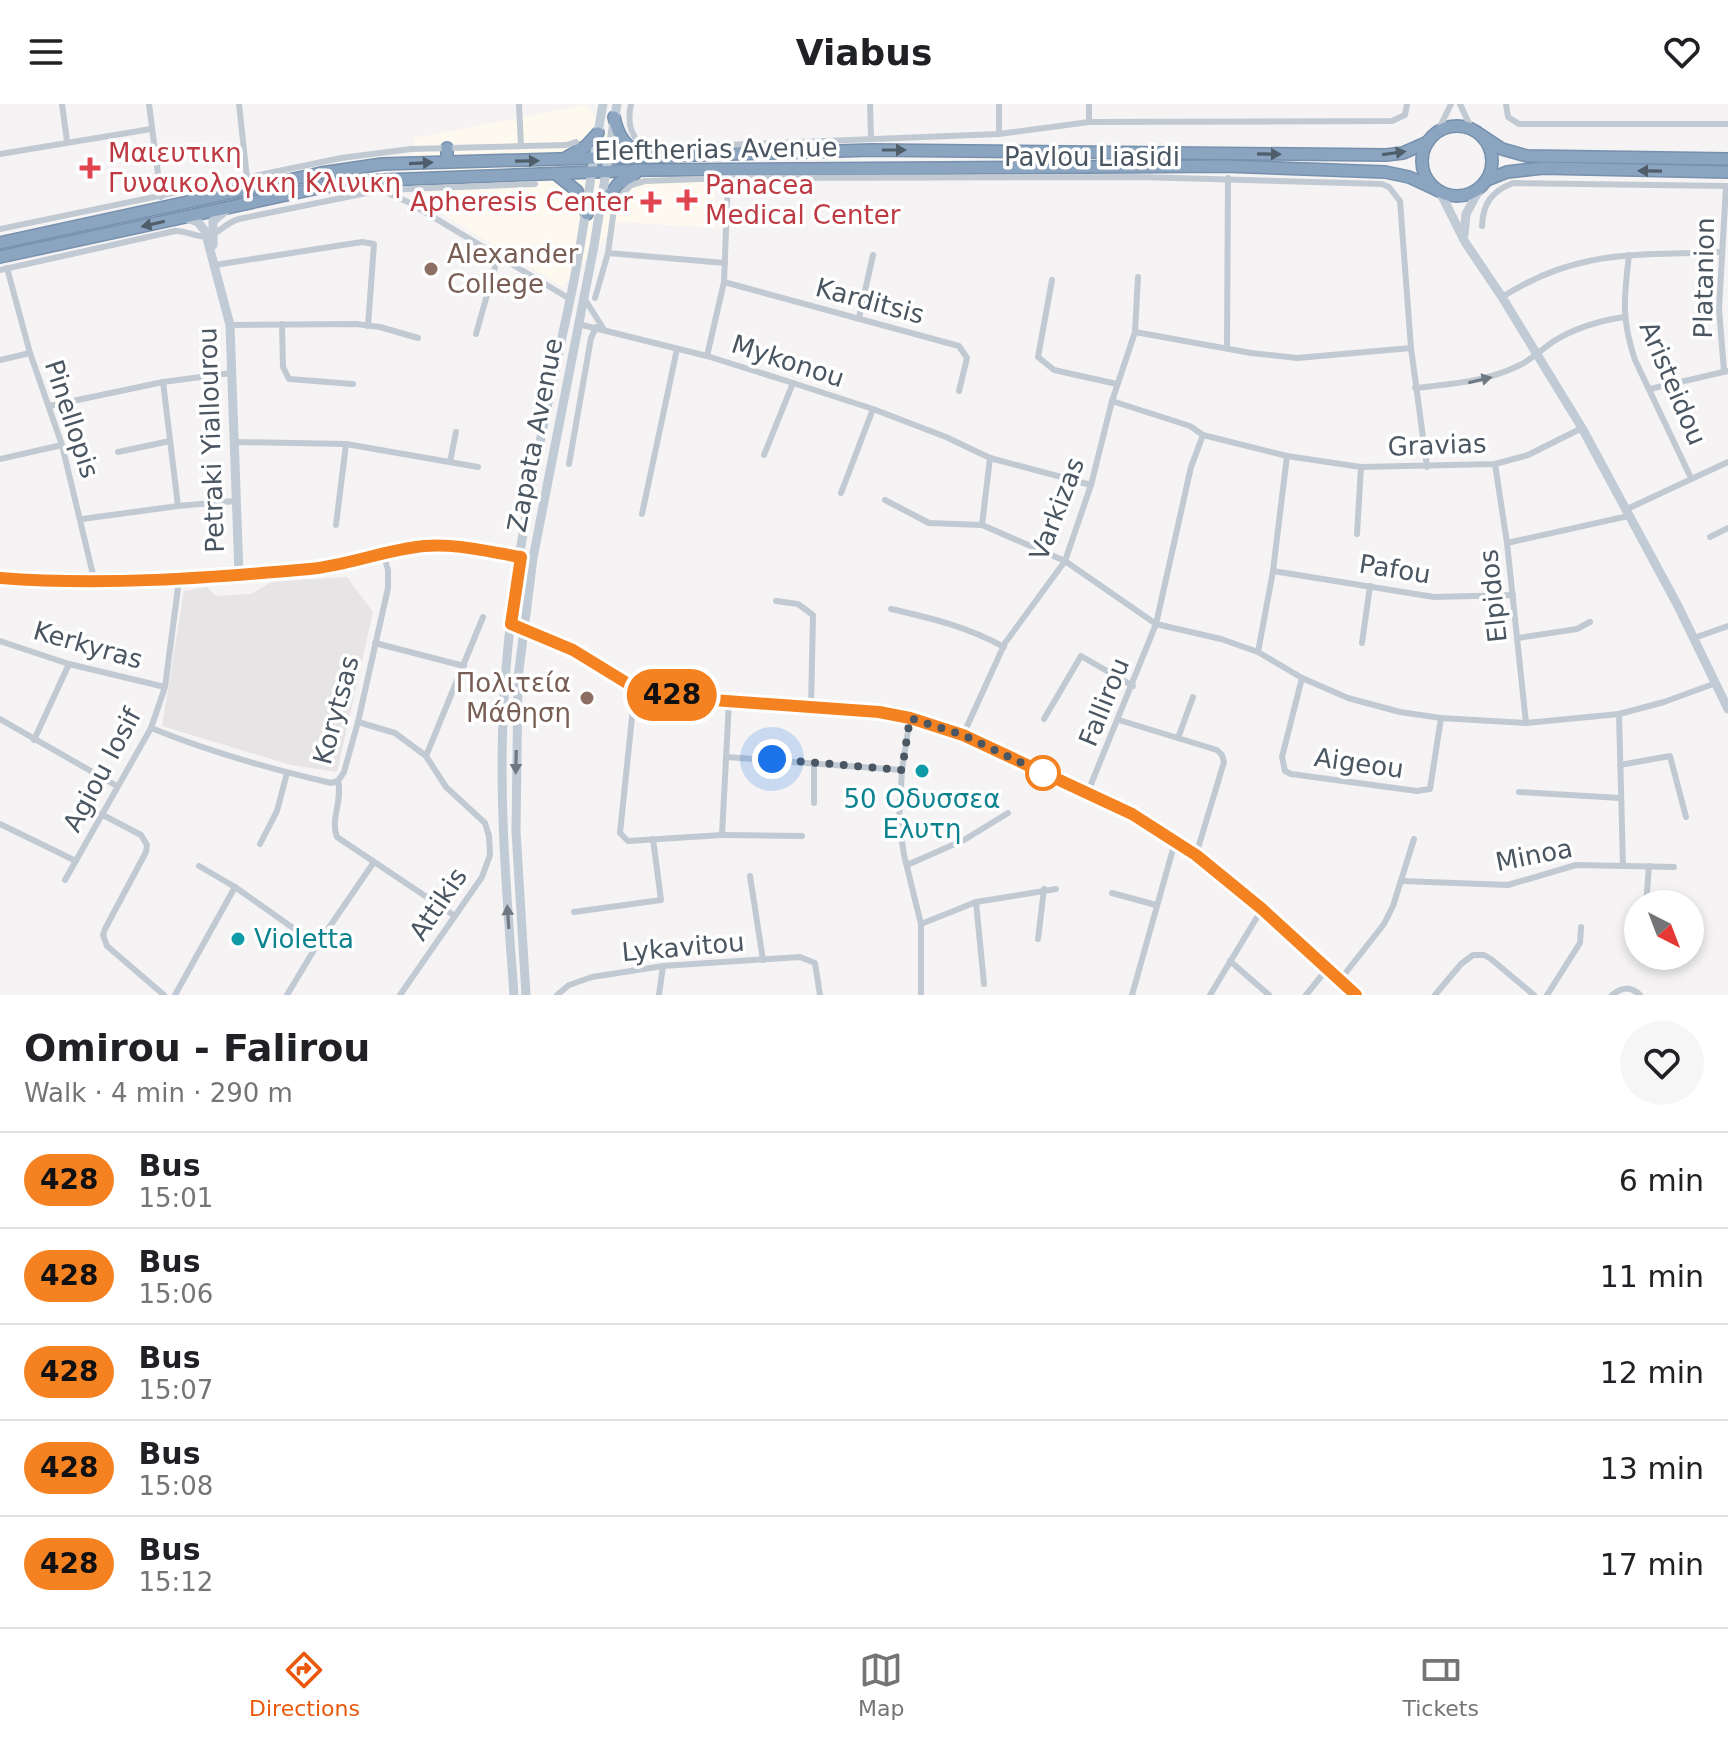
<!DOCTYPE html>
<meta charset="utf-8">
<style>
:root{--surface:#fff;--page:#f6f6f6;--text:#202124;--muted:#757577;--line:#e0e0e0;--accent:#ea580c}
body{margin:0;font-family:"DejaVu Sans",sans-serif;background:var(--page);color:var(--text);height:100vh;display:flex;flex-direction:column;font-size:30px;white-space:nowrap}
*{box-sizing:border-box;margin:0}
p{font-size:26px;color:var(--muted)}
.icon{flex:none;width:44px;height:44px;fill:none;stroke:currentColor;stroke-width:2;stroke-linecap:round;stroke-linejoin:round}
.map{position:relative;height:891px;overflow:hidden}
.details{display:flex;flex-direction:column;background:var(--surface);flex:1}
.details>*{flex:none}
.badge{padding:0 16px;border-radius:26px;font-size:28px;line-height:52px}
.needle{width:52px;rotate:138deg}
.controls{position:absolute;left:1624px;top:786px;display:grid;gap:16px}
.controls a{display:grid;place-items:center;width:80px;height:80px;border-radius:50%;background:var(--surface);box-shadow:0 4px 12px #0003;font-size:40px}
.you{position:absolute;width:40px;height:40px;margin:-20px;border:6px solid #fff;border-radius:50%;background:#1a73e8;box-shadow:0 0 0 12px #1a73e833}
.map>.badge{position:absolute;translate:-50% -50%;box-shadow:0 0 0 4px #fff}
.round{display:grid;place-items:center;flex:none;width:84px;height:84px;border-radius:42px;background:var(--page)}
.head{display:flex;align-items:center;justify-content:space-between;height:136px;padding:0 24px}
h1{font-size:38px;font-weight:800;line-height:60px}
ul{padding:0;list-style:none}
li{display:flex;align-items:center;gap:24px;height:96px;padding:0 24px;border-top:2px solid var(--line)}
li div{flex:1}
li b{display:block;font-size:30px}
li em{font-style:normal}
li .badge{min-width:88px;font-weight:700;text-align:center}
header{display:flex;justify-content:space-between;align-items:center;height:104px;padding:0 24px;background:var(--surface);font-size:36px;font-weight:800}
.tabs{display:flex;justify-content:space-around;align-items:center;height:112px;border-top:2px solid var(--line);background:var(--surface);font-size:22px;color:var(--muted)}
.tabs a{display:grid;justify-items:center;gap:4px}
.tabs .current{color:var(--accent)}
.map>svg:first-child{display:block}
.commercial{fill:#fdf9ef}
.education{fill:#e6e4e5}
.lines{fill:none;stroke-linecap:round;stroke-linejoin:round}
.highway-casing{stroke:#7690ad;stroke-width:14}
.street{stroke:#c1cad2;stroke-width:6}
.secondary{stroke:#c1cbd6;stroke-width:9}
.highway{stroke:#8ba5c1;stroke-width:11}
.oneway{fill:#505e6b}
.oneway2{fill:#6e7983}
.oneway3{fill:#6e7984}
.line-casing{stroke:#fff;stroke-width:18}
.line{stroke:#f58220;stroke-width:12}
.walk{stroke:#4a5661;stroke-width:8;stroke-dasharray:0 14.4}
.health-dot{fill:#e0444e;stroke:#fff;stroke-width:3}
.education-dot{fill:#8d6e63;stroke:#fff;stroke-width:3}
.culture-dot{fill:#0f9aa8;stroke:#fff;stroke-width:3}
.stop-dot{fill:#fff;stroke:#f58220;stroke-width:4}
.labels{text-anchor:middle;dominant-baseline:central;stroke-width:7;stroke-linejoin:round;paint-order:stroke}
.street-label{font-size:26px;fill:#4a5661;stroke:#fff}
.health-label{font-size:26px;fill:#be3a42;stroke:#fff;text-anchor:start}
.education-label{font-size:26px;fill:#785e54;stroke:#fff;text-anchor:start}
.culture-label{font-size:26px;fill:#0d838f;stroke:#fff}
</style>
<header><svg class="icon" aria-label="menu" viewBox="0 0 24 24"><path d="M4 6h16M4 12h16M4 18h16"/></svg>Viabus<svg class="icon" aria-label="heart" viewBox="0 0 24 24"><path d="M12 20l-8-8c-3-5 5-10 8-4 3-6 11-1 8 4z"/></svg></header>
<div class="map">
<svg width="1728" height="891" viewBox="0 0 1728 891">
<rect width="100%" height="100%" fill="#f5f3f3"/>
<polygon class="commercial" points="586,1 618,44 714,37 716,124 619,118 563,183 414,93 414,34"/>
<polygon class="education" points="347,473 373,508 337,668 291,661 162,622 184,487 207,483 216,492 251,490 271,478"/>
<g class="lines">
<defs>
<g id="highway">
<path d="M614,13C618,32 626,45 645,51"/>
<circle cx="1457" cy="57" r="35"/>
<polyline points="1481,31 1502,45 1527,52 1728,55"/>
<polyline points="447,44 447,58"/>
<polyline points="567,53 586,42 598,29"/>
<polyline points="557,71 577,87 587,110"/>
<polyline points="1487,76 1507,68 1543,64 1728,68"/>
<polyline points="601,102 618,80 635,70"/>
<polyline points="0,139 321,69 382,60 872,46 1386,51 1403,49 1428,38"/>
<polyline points="0,153 323,83 383,76 647,66 1225,62 1385,68 1409,73 1437,86"/>
</g>
</defs>
<use href="#highway" class="highway-casing"/>
<g class="street">
<polyline points="62,0 67,37"/>
<polyline points="149,0 161,93"/>
<polyline points="239,0 247,74"/>
<polyline points="519,0 521,42"/>
<path d="M631,0C627,19 630,37 650,44L999,30L1089,18L1392,17L1405,11L1407,0"/>
<polyline points="870,0 871,34"/>
<polyline points="999,0 999,30"/>
<polyline points="1089,0 1089,18"/>
<polyline points="1460,0 1471,24"/>
<polyline points="1506,0 1508,13 1519,20 1728,20"/>
<polyline points="1438,27 1451,0"/>
<polyline points="0,50 151,25"/>
<polyline points="383,87 408,98 570,195"/>
<path d="M1482,122C1483,99 1492,87 1513,79L1728,82"/>
<polyline points="0,125 341,54 411,45 566,41 576,38"/>
<polyline points="608,149 725,159"/>
<path d="M1629,151C1624,194 1621,214 1635,256L1691,374"/>
<polyline points="215,161 362,138 374,140 368,222"/>
<polyline points="7,164 30,249 62,341 95,479"/>
<path d="M0,166L175,127C187,126 198,135 209,132C218,130 225,119 239,115L381,86L535,80"/>
<polyline points="1052,176 1038,253 1054,266 1117,280"/>
<polyline points="724,178 959,242 967,254 959,287"/>
<path d="M1502,193C1579,144 1636,152 1722,148"/>
<polyline points="584,194 603,224"/>
<polyline points="595,194 608,149 615,98 631,81 645,77 728,74 1139,73 1382,80 1389,83 1400,97 1411,244 1427,363"/>
<polyline points="859,214 873,151"/>
<polyline points="282,220 283,263 289,275 353,280"/>
<polyline points="578,220 707,252 793,279 873,305 946,333 990,354 1091,381"/>
<polyline points="230,221 356,220 380,223 418,234"/>
<polyline points="1135,228 1251,249 1297,254 1411,244"/>
<polyline points="476,230 498,152"/>
<polyline points="1227,244 1228,74"/>
<polyline points="707,252 724,178 728,74"/>
<polyline points="0,256 30,249"/>
<polyline points="1724,267 1719,205 1726,82"/>
<polyline points="163,278 178,402"/>
<path d="M1415,284C1451,280 1485,278 1518,262C1531,256 1542,245 1554,237C1575,224 1598,217 1624,213"/>
<polyline points="1650,285 1728,267"/>
<polyline points="1112,297 1190,322 1203,331 1287,352 1361,363 1495,360 1528,351 1582,324"/>
<polyline points="49,302 163,278 231,269"/>
<polyline points="233,338 346,340 478,363"/>
<polyline points="118,348 170,337"/>
<polyline points="764,351 793,279"/>
<polyline points="0,355 62,341"/>
<polyline points="450,358 456,328"/>
<polyline points="569,360 591,234 596,223"/>
<polyline points="1495,360 1507,439 1526,619"/>
<polyline points="841,389 873,305"/>
<polyline points="885,396 929,419 982,421 1065,457 1156,520 1221,535 1258,548 1302,574 1348,594 1400,608 1441,614 1526,619 1619,610 1664,598 1716,579"/>
<polyline points="1625,406 1728,358"/>
<polyline points="642,410 677,245"/>
<polyline points="82,415 178,402 235,397"/>
<polyline points="336,421 346,340"/>
<polyline points="982,421 990,354"/>
<polyline points="1357,430 1361,363"/>
<polyline points="1710,433 1728,424"/>
<polyline points="1507,439 1628,412"/>
<polyline points="1273,467 1434,493 1513,491"/>
<polyline points="776,497 798,500 813,511 811,603"/>
<path d="M891,505C931,514 968,523 1004,543"/>
<polyline points="1518,534 1577,525 1590,518"/>
<polyline points="1694,534 1728,522"/>
<polyline points="0,537 69,560 165,583"/>
<polyline points="375,539 464,562"/>
<polyline points="1362,539 1370,482"/>
<polyline points="1258,548 1273,467 1287,352"/>
<polyline points="1302,574 1282,653 1285,667 1291,670 1417,687 1430,685 1441,614"/>
<polyline points="635,584 620,729 628,737 722,731 729,597"/>
<polyline points="1619,610 1623,761"/>
<polyline points="910,614 902,666 899,717 904,751 921,820 921,891"/>
<polyline points="0,615 117,682"/>
<polyline points="1044,615 1081,552 1133,582"/>
<polyline points="1119,616 1217,646 1222,651 1224,658 1196,751"/>
<polyline points="358,618 395,629 426,652 446,683 485,719 489,732 490,751 482,773 400,891"/>
<path d="M151,624C210,648 270,665 331,679L338,677L344,668L358,618L388,484V466L383,449"/>
<polyline points="963,631 1005,539 1065,457 1091,381 1112,297 1135,228 1138,173"/>
<polyline points="1178,634 1193,593"/>
<polyline points="34,636 69,560"/>
<polyline points="426,652 483,513"/>
<polyline points="726,653 902,666"/>
<polyline points="814,659 814,699"/>
<polyline points="1620,661 1670,652 1686,713"/>
<path d="M338,677C343,696 330,715 337,733L455,812"/>
<polyline points="1519,688 1620,694"/>
<polyline points="1087,690 1156,520 1191,363 1203,331"/>
<polyline points="101,710 141,731 147,741 146,748 105,825 103,831 107,842 164,891"/>
<polyline points="0,720 76,757"/>
<polyline points="722,731 802,732"/>
<polyline points="260,740 277,707 287,669"/>
<polyline points="907,761 964,736 1008,709"/>
<polyline points="199,762 235,783 317,841"/>
<polyline points="750,772 763,856"/>
<polyline points="65,776 151,624 165,583 179,476"/>
<polyline points="1402,777 1508,781 1576,761 1674,763"/>
<polyline points="1112,789 1156,801"/>
<polyline points="976,798 984,880"/>
<polyline points="1646,800 1649,762"/>
<polyline points="574,808 661,796 653,735"/>
<polyline points="921,820 976,798 1056,785"/>
<polyline points="1038,835 1044,785"/>
<polyline points="1230,857 1269,891"/>
<polyline points="1340,876 1384,820 1393,802 1414,735"/>
<polyline points="175,891 235,783"/>
<polyline points="287,891 317,841 374,758"/>
<polyline points="557,891 569,881 592,873 663,862 800,853 815,859 820,891"/>
<polyline points="659,891 663,862"/>
<polyline points="1132,891 1175,738"/>
<polyline points="1210,891 1262,805"/>
<polyline points="1306,891 1327,865"/>
<polyline points="1435,891 1461,860 1473,851 1484,851 1491,855 1534,891"/>
<polyline points="1547,891 1580,839 1581,823"/>
<path d="M1612,891C1622,883 1630,882 1640,891"/>
</g>
<g class="secondary">
<polyline points="1440,88 1465,138 1502,193 1582,324 1678,502 1728,605"/>
<polyline points="187,114 198,118 205,127 230,221 239,470"/>
<polyline points="1464,131 1466,110 1481,82"/>
<polyline points="213,141 213,117 226,106"/>
<path d="M0,474C105,483 211,476 315,464C353,460 390,444 428,442C460,440 493,449 525,453"/>
<polyline points="511,520 573,546 635,584 699,595 879,608 910,614 963,631 1132,710 1196,751 1262,805 1356,891"/>
<path d="M514,891C507,793 498,694 504,595C511,461 542,327 570,196C584,131 591,65 603,0"/>
<polyline points="526,891 516,727 518,574 533,454 594,142 617,0"/>
</g>
<use href="#highway" class="highway"/>
</g>
<defs><path id="oneway-solid" d="M-6-.8H1V-3.2L6.5 0L1 3.2V.8H-6Z" transform="scale(2)"/></defs>
<g class="oneway">
<use href="#oneway-solid" transform="translate(894 46)"/>
<use href="#oneway-solid" transform="translate(1394 49) rotate(-8)"/>
<use href="#oneway-solid" transform="translate(1269 50) rotate(1)"/>
<use href="#oneway-solid" transform="translate(527 57) rotate(-1)"/>
<use href="#oneway-solid" transform="translate(421 59) rotate(-3)"/>
<use href="#oneway-solid" transform="translate(1650 67) rotate(-179)"/>
<use href="#oneway-solid" transform="translate(153 120) rotate(167)"/>
</g>
<use class="oneway2" href="#oneway-solid" transform="translate(1480 276) rotate(-13)"/>
<g class="oneway3">
<use href="#oneway-solid" transform="translate(516 658) rotate(91)"/>
<use href="#oneway-solid" transform="translate(508 813) rotate(-94)"/>
</g>
<g class="lines">
<defs>
<path id="line" d="M0,474C104,482 207,474 310,465C349,461 385,446 424,442C456,439 489,448 521,453L511,520L573,546L635,584L699,595L879,608L910,614L963,631L1132,710L1196,751L1262,805L1356,891"/>
</defs>
<use href="#line" class="line-casing"/>
<use href="#line" class="line"/>
<polyline class="walk" points="772,655 902,666 910,614 963,631 1043,669"/>
</g>
<g class="health-dot">
<path d="M86 52h8v8h8v8h-8v8h-8v-8h-8v-8h8z"/>
<path d="M683 84h8v8h8v8h-8v8h-8v-8h-8v-8h8z"/>
<path d="M647 86h8v8h8v8h-8v8h-8v-8h-8v-8h8z"/>
</g>
<g class="education-dot">
<circle cx="431" cy="165" r="8"/>
<circle cx="587" cy="594" r="8"/>
</g>
<g class="culture-dot">
<circle cx="922" cy="667" r="8"/>
<circle cx="238" cy="835" r="8"/>
</g>
<circle class="stop-dot" cx="1043" cy="669" r="16"/>
<g class="labels">
<g class="street-label">
<text transform="translate(716 45) rotate(-1)">Eleftherias Avenue</text>
<text x="1092" y="53">Pavlou Liasidi</text>
<text transform="translate(1704 174) rotate(-89)">Platanion</text>
<text transform="translate(870 197) rotate(15)">Karditsis</text>
<text transform="translate(788 257) rotate(18)">Mykonou</text>
<text transform="translate(1673 279) rotate(67)">Aristeidou</text>
<text transform="translate(72 315) rotate(72)">Pinellopis</text>
<text transform="translate(535 331) rotate(-79)">Zapata Avenue</text>
<text transform="translate(211 336) rotate(-92)">Petraki Yiallourou</text>
<text transform="translate(1437 341) rotate(-2)">Gravias</text>
<text transform="translate(1057 405) rotate(-69)">Varkizas</text>
<text transform="translate(1395 465) rotate(9)">Pafou</text>
<text transform="translate(1493 492) rotate(-96)">Elpidos</text>
<text transform="translate(88 541) rotate(16)">Kerkyras</text>
<text transform="translate(1104 598) rotate(-68)">Fallirou</text>
<text transform="translate(336 606) rotate(-75)">Korytsas</text>
<text transform="translate(1359 659) rotate(8)">Aigeou</text>
<text transform="translate(102 666) rotate(-62)">Agiou Iosif</text>
<text transform="translate(1534 751) rotate(-11)">Minoa</text>
<text transform="translate(438 800) rotate(-56)">Attikis</text>
<text transform="translate(683 843) rotate(-5)">Lykavitou</text>
</g>
<g class="health-label">
<text x="108" y="49">Μαιευτικη<tspan x="108" dy="30">Γυναικολογικη Κλινικη</tspan></text>
<text x="705" y="81">Panacea<tspan x="705" dy="30">Medical Center</tspan></text>
<text x="633" y="98" text-anchor="end">Apheresis Center</text>
</g>
<g class="education-label">
<text x="447" y="150">Alexander<tspan x="447" dy="30">College</tspan></text>
<text x="571" y="579" text-anchor="end">Πολιτεία<tspan x="571" dy="30">Μάθηση</tspan></text>
</g>
<g class="culture-label">
<text x="922" y="695">50 Οδυσσεα<tspan x="922" dy="30">Ελυτη</tspan></text>
<text x="254" y="835" text-anchor="start">Violetta</text>
</g>
</g>
</svg>
<div class="controls">
<a><svg class="needle" viewBox="-14 -14 28 28"><path d="M0-13l5 13h-10z" fill="#e53935"/><path d="M0 13l5-13h-10z" fill="#757577"/></svg></a>
</div>
<div class="you" style="left:772px;top:655px"></div>
<b class="badge" style="left:672px;top:591px;background:#f58220;color:#111">428</b>
</div>
<section class="details">
<div class="head"><div><h1>Omirou - Falirou</h1><p>Walk · 4 min · 290 m</p></div><a class="round"><svg class="icon" aria-label="heart" viewBox="0 0 24 24"><path d="M12 20l-8-8c-3-5 5-10 8-4 3-6 11-1 8 4z"/></svg></a></div>
<ul>
<li><span class="badge" style="background:#f58220;color:#111">428</span><div><b>Bus</b><p>15:01</p></div><em>6 min</em></li>
<li><span class="badge" style="background:#f58220;color:#111">428</span><div><b>Bus</b><p>15:06</p></div><em>11 min</em></li>
<li><span class="badge" style="background:#f58220;color:#111">428</span><div><b>Bus</b><p>15:07</p></div><em>12 min</em></li>
<li><span class="badge" style="background:#f58220;color:#111">428</span><div><b>Bus</b><p>15:08</p></div><em>13 min</em></li>
<li><span class="badge" style="background:#f58220;color:#111">428</span><div><b>Bus</b><p>15:12</p></div><em>17 min</em></li>
</ul>
</section>
<nav class="tabs">
<a class="current"><svg class="icon" aria-label="directions" viewBox="0 0 24 24"><path d="M12 3l9 9-9 9-9-9zM9 14v-3h6M13 9l2 2-2 2"/></svg>Directions</a>
<a><svg class="icon" aria-label="map" viewBox="0 0 24 24"><path d="M3 6l6-2 6 2 6-2v14l-6 2-6-2-6 2zM9 4v14M15 6v14"/></svg>Map</a>
<a><svg class="icon" aria-label="tickets" viewBox="0 0 24 24"><path d="M3 7h18v10H3zM15 7v10"/></svg>Tickets</a>
</nav>
